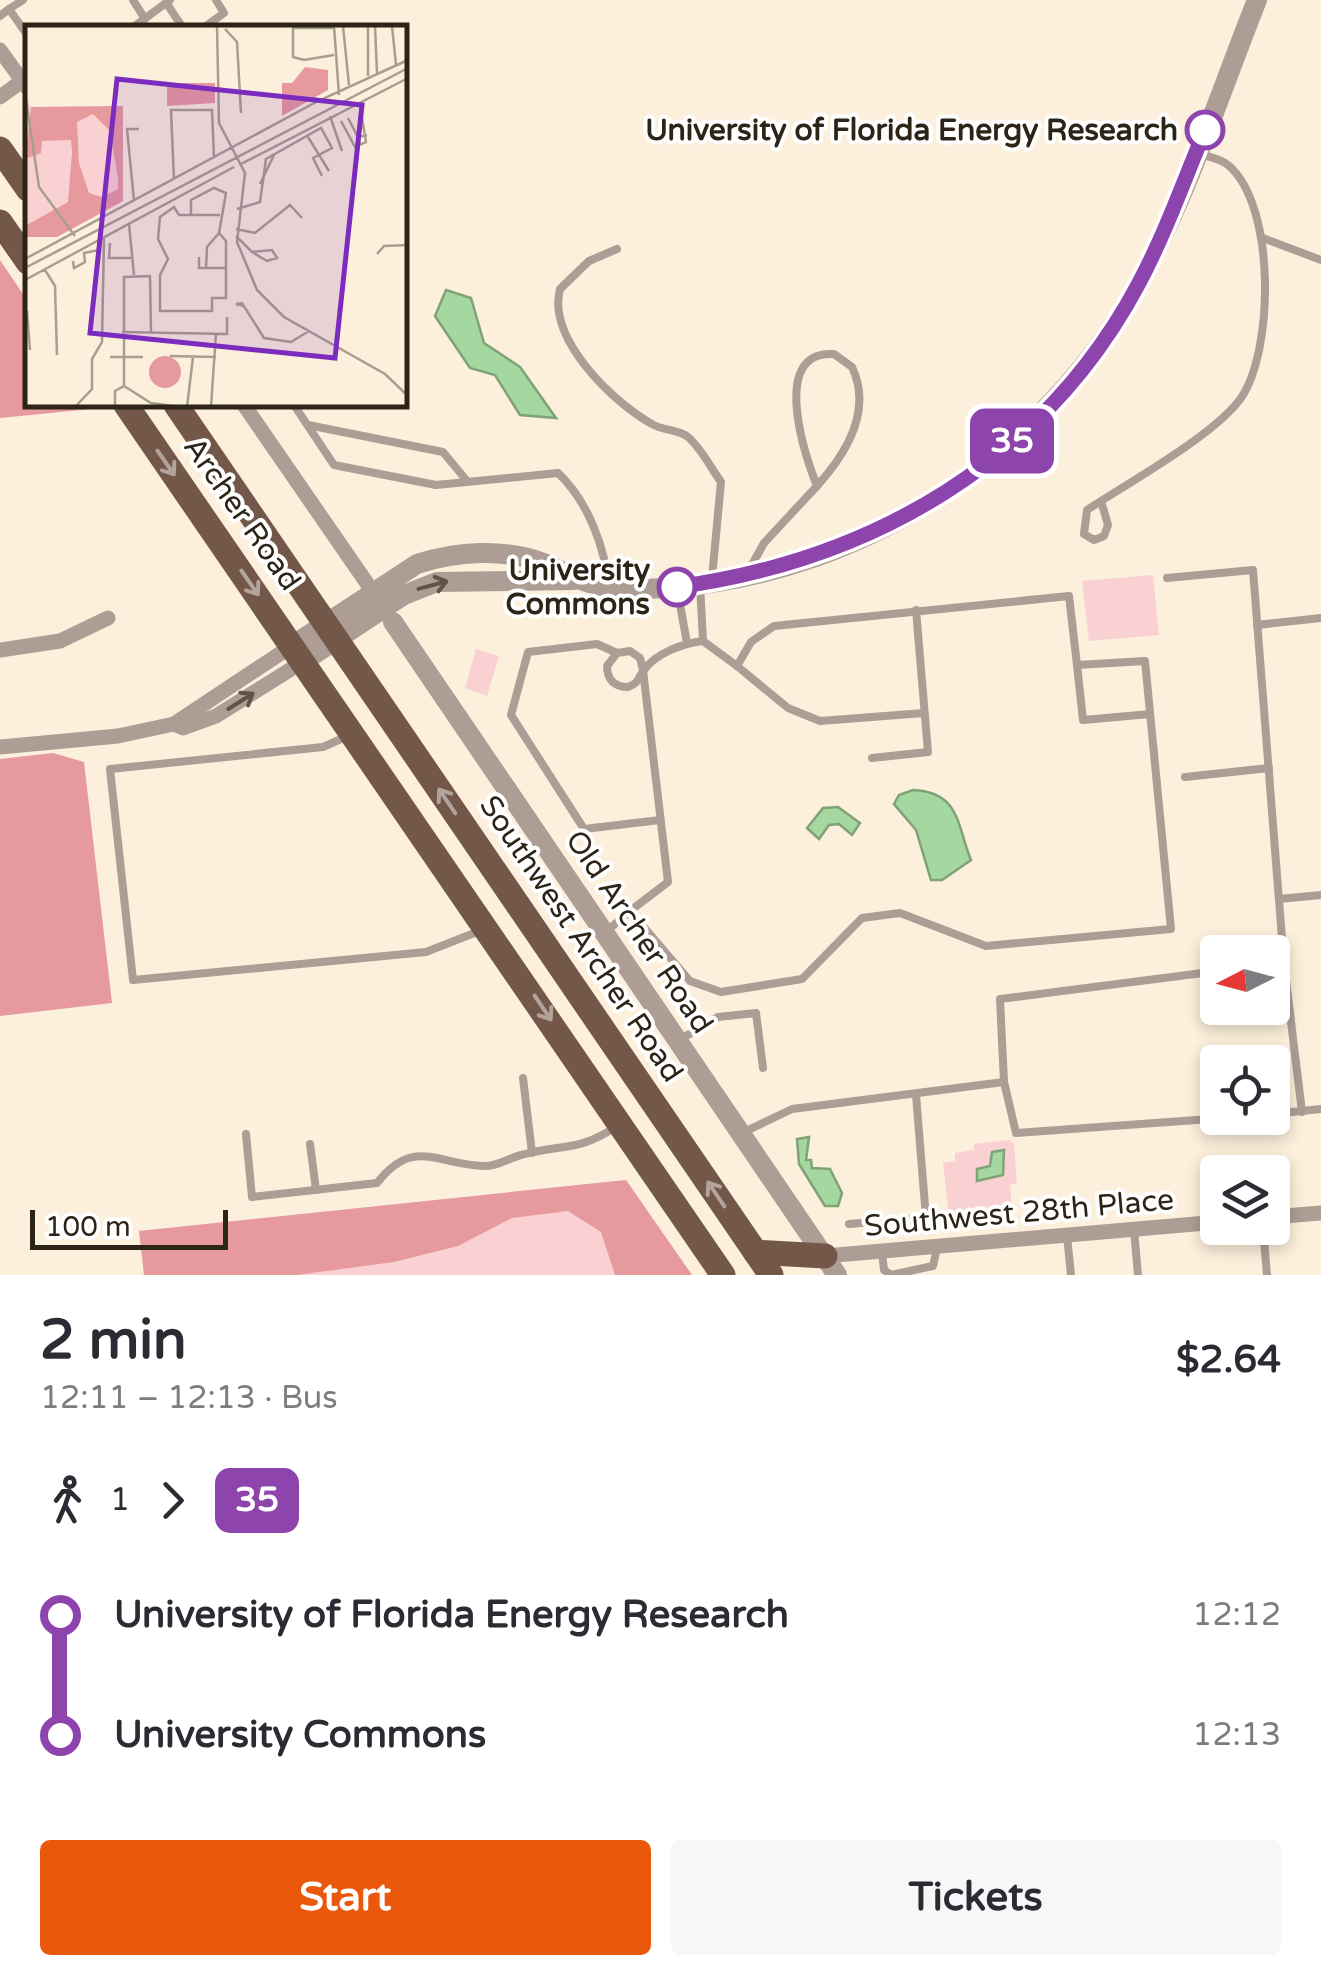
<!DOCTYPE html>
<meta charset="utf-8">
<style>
:root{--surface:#fff;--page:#f7f7f7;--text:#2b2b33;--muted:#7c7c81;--accent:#ea580c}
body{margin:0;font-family:"Varela Round",sans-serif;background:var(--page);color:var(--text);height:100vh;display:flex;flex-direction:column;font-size:38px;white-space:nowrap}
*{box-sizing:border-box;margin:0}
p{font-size:32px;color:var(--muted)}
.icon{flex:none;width:55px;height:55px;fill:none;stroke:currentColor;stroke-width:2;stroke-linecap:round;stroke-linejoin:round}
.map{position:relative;height:1275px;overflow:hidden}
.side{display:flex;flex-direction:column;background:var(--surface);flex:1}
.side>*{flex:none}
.badge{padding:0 20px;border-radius:15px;font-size:35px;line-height:65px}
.needle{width:65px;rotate:264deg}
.tools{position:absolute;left:1200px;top:935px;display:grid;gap:20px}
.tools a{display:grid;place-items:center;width:90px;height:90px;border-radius:10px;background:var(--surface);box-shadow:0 5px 15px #0003;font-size:50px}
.scale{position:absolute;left:30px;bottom:25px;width:198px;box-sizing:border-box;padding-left:10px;border:5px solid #2c2417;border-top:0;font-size:28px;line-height:35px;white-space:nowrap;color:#2c2417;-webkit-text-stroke:8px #fefefe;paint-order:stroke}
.map>.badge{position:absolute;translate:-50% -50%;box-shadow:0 0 0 5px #fff}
.legs{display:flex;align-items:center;gap:15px;height:110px;padding:0 40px;font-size:32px}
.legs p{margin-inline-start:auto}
.head{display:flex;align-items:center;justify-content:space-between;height:170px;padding:0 40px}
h1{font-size:55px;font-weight:700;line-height:75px}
.cta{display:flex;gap:20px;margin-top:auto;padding:20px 40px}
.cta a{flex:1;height:115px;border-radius:10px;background:var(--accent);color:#fff;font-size:40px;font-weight:700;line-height:115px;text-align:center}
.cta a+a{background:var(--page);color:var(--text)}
ul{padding:0 40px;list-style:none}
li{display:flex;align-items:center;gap:35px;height:120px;font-size:38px}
li i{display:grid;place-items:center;width:15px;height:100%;margin:0 12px;background:currentColor}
li i::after{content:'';width:25px;height:25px;margin:-12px;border:8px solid;border-radius:50%;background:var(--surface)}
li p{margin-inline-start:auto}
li:first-child i{background:linear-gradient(#0000 50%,currentColor 0)}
li:last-child i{background:linear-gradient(currentColor 50%,#0000 0)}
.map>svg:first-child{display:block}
.green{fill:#f9d1d2}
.forest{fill:#e79a9d}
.water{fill:#a4d8a0;stroke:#80a277;stroke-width:2.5}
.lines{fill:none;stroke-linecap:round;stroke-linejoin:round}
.service{stroke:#ad9d95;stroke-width:8}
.minor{stroke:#ad9d95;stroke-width:15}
.tertiary{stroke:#ad9d95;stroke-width:20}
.primary{stroke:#73584a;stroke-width:25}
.oneway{stroke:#b2a39b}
.oneway2{stroke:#605449}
.line-1-casing{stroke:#fff;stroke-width:22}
.line-1{stroke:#8e44ad;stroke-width:15}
.stop-1-dot{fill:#fff;stroke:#8e44ad;stroke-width:5}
.labels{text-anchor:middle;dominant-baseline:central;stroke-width:8;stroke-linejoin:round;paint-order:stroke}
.stop-label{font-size:30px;font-weight:bold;fill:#2c2417;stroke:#fefefe;text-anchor:end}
.street-label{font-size:30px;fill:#2c2417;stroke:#fefefe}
.inset-road{fill:none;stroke:#a99e8d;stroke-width:2.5}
.view{fill:#7b2cbf;fill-opacity:0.15;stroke:#7b2cbf;stroke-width:5}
.inset-edge{fill:none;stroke:#2c2417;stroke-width:5}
</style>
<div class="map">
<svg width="1321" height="1275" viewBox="0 0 1321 1275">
<rect width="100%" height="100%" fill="#fcefdb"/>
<g class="green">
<polygon points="1153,575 1159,635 1089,641 1082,581"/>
<polygon points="476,649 499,656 487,696 465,688"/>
<polygon points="1009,1140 1014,1144 1017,1183 1010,1185 1013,1220 950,1226 943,1163 955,1161 955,1153 974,1150 974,1144"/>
<polygon points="626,1180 692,1275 144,1275 139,1231"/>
</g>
<g class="forest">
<polygon points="0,260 27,300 28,405 101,408 0,418"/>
<polygon points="53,753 84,762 112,1003 0,1016 0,759"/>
<polygon points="626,1180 692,1275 615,1275 601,1232 568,1211 512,1218 458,1246 394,1262 297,1275 144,1275 139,1231"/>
</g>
<g class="water">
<polygon points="446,290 471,298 484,343 520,367 556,418 520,415 495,375 470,368 435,316"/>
<path d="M913,790C961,792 957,827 971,860L942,880H931L916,830L894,804L899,795Z"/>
<polygon points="838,807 860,823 852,835 839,824 829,825 819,839 807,828 823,808"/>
<polygon points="809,1137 806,1160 811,1160 812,1168 830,1169 842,1193 838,1206 825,1206 799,1164 797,1139"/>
<polygon points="1004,1150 1003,1175 977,1181 977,1169 990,1166 992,1152"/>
</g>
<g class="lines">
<g class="service">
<polyline points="133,0 145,19"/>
<polyline points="167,4 183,28"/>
<polyline points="9,9 23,0"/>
<polyline points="0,16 9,9 28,36"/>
<polyline points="132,28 170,0"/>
<polyline points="203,28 224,13 216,0"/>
<polyline points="1263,238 1321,260"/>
<path d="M617,249L589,261L560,289C547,338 611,401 652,424C663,431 679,429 688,437C701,448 711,468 721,482L712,578"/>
<path d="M294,405L334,465L436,485L558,473C587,500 606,548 608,587"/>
<polyline points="308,425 443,452 467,481"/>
<path d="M1101,501L1108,525L1104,536L1094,540L1084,534L1087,510C1128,483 1215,435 1241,398C1274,350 1276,205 1228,165C1221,159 1209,157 1200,154"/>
<path d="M748,572L764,543L817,486C804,453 770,350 834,354L852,367C873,411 846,454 817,486"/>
<polyline points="1167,578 1253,570 1284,964 1302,1112"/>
<polyline points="700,584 703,641"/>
<polyline points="677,588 687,643"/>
<polyline points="1257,625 1321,618"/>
<path d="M617,653L607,666C607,679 614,687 628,687C640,682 637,679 644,670C656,653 684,643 703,641L737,666L751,642L774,626L1069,596L1077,665L1145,661L1171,929L986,946L900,913L862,918L802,979L721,992L690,981L630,911L668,882L643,670L640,658L630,651L617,653L597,644L528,652L511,715L584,829L660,820"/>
<polyline points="1077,665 1083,720 1150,714"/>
<polyline points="737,666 788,708 820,721 924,713"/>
<polyline points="350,735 323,747 110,769 133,980 426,952 482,930"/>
<polyline points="872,758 928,752 916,610"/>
<polyline points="1185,777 1269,768"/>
<polyline points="1279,899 1321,895"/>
<polyline points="607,931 630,911"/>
<polyline points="1218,971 1000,999 1004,1082 1016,1133 1224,1118"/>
<polyline points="681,1039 718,1017 756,1013 763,1068"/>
<polyline points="523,1078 532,1153"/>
<polyline points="1272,1114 1321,1109"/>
<polyline points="742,1133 792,1109 1004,1082"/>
<path d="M246,1134L252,1197L377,1183C414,1136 437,1165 484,1166C496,1167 509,1158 521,1155C563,1143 577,1153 617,1126"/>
<polyline points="310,1144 316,1190"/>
<polyline points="849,1224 926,1218 916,1095"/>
<polyline points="1263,1228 1267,1275"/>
<polyline points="1134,1230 1138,1275"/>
<polyline points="1067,1236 1071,1275"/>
<polyline points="882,1253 884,1270 891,1275 933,1266 937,1248"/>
</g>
<g class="minor">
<polyline points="0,50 28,89"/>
<polyline points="0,97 22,81"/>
<polyline points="244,405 373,592"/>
<polyline points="0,650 60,641 108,618"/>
<polyline points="174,724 293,645"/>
<polyline points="0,747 118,736 174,724 183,728 216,716 304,661"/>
<polyline points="1272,1217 1321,1213"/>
<polyline points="825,1256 1218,1222"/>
</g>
<g class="tertiary">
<polyline points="393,622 837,1275"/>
<path d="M293,645L417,564C457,551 504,548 544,563C565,572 583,584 607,587C628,591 653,589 675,587C867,572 1044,453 1137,286C1187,197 1219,95 1257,0"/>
<polyline points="304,661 404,595 437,582 574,580"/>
</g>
<g class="primary">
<polyline points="0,149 28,189"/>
<polyline points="0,222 28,262"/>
<polyline points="126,405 723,1275"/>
<polyline points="176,405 771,1275"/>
<polyline points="755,1252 825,1256"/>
</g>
</g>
<defs><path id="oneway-shaft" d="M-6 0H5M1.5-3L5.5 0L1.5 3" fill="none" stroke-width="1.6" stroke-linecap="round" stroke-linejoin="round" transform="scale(2.5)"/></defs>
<g class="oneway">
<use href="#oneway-shaft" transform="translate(166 463) rotate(55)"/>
<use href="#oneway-shaft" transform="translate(250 583) rotate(55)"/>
<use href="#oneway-shaft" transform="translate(447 801) rotate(-124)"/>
<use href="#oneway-shaft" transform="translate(543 1008) rotate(56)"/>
<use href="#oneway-shaft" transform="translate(716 1194) rotate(-124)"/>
</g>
<g class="oneway2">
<use href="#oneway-shaft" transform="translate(433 585) rotate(-15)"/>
<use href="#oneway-shaft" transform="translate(241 701) rotate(-32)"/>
</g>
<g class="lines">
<defs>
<path id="line-1" d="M677,587C872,560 1044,462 1139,283C1165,234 1184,181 1205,130"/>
</defs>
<use href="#line-1" class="line-1-casing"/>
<use href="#line-1" class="line-1"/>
</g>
<g class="stop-1-dot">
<circle cx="1205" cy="130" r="18"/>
<circle cx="677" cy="587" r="18"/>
</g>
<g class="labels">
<g class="stop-label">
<text x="1178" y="130">University of Florida Energy Research</text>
<text x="650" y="570">University<tspan x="650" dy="34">Commons</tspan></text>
</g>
<g class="street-label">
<text transform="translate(242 514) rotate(55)">Archer Road</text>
<text transform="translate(639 932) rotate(56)">Old Archer Road</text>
<text transform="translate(581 939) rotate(56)">Southwest Archer Road</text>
<text transform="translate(1019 1213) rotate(-5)">Southwest 28th Place</text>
</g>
</g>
<g transform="translate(25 25)">
<rect width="382" height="382" fill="#fcefdb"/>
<path d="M0,70L6,82L98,81V176L32,212H0Z" fill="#f9d1d2"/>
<path d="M280,42L303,45V65L257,91V58H267ZM142,58H190V78L142,81ZM98,81V176L32,212H0V201L43,177L47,127L46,115L17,116L16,128L0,134L6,82ZM68,89L85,106L93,153V164L77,172L64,168L54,138L52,97ZM124 347a16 16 0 1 1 32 0a16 16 0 1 1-32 0Z" fill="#e79a9d" fill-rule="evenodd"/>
<path class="inset-road" d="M192,1L194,99M309,1L314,70M318,1L324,60M343,1V51M350,1L352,48M367,1L371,40M309,3H268V32L279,35L309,30M200,4L212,17L216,88M0,68L14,162L50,211M305,91L317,126M323,93L333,112L342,110M316,96L330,122L341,117L335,81M194,98L220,148L212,217L232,265L259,292L360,349L383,371M283,112L304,146M216,139L383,53M149,155L146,85H187L189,133M235,159L249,130M109,176L102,104H114M212,184L235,177L241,134L296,103L307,123L288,133L297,151M166,190V175L189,163L201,168L194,208L201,216V273H187V286H135V250L143,234L133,214L135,192L149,182L154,190H195M104,199L109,250M211,204L230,208L265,180L277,193M211,211L227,227L247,225L252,233L242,236L227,227M85,218L84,233H108M352,229L359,221L383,220M174,232V243H201M0,234L293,76L383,35M48,236L49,243L60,237L59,228L74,225M0,243L383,43M181,243L182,222L194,208M20,245L30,261L32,330M0,255L209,142M219,281L211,279L217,278L239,313L266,317L284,306M2,286L5,325M97,307L202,309V292M145,331L191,332M85,332H118M99,361L126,378L156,382M50,382L67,364V334L77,317L79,213M90,382V366L99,361V252L125,251L126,307M162,382L168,332M186,382L191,308"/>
<path class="view" d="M92,54L337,80L310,333L65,308Z"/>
<rect width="382" height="382" class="inset-edge"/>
</g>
</svg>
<div class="tools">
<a><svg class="needle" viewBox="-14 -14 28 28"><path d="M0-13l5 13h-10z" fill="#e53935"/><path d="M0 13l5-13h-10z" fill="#7c7c81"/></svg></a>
<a><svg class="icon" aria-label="locate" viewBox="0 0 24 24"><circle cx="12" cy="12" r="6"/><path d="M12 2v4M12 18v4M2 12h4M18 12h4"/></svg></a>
<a><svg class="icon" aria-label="layers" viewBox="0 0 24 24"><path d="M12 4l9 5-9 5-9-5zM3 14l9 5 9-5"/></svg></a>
</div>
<div class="scale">100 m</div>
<b class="badge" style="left:1012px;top:441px;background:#8e44ad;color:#fff">35</b>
</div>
<section class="side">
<div class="head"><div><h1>2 min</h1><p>12:11 – 12:13 · Bus</p></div><b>$2.64</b></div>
<div class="legs"><svg class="icon" aria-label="walk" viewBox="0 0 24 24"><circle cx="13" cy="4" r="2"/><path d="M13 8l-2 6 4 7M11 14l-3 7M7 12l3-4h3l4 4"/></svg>1<svg class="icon" aria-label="forward" viewBox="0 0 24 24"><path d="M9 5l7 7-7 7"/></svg><b class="badge" style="background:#8e44ad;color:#fff">35</b></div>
<ul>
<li><i style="color:#8e44ad"></i><b>University of Florida Energy Research</b><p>12:12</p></li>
<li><i style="color:#8e44ad"></i><b>University Commons</b><p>12:13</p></li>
</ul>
<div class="cta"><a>Start</a><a>Tickets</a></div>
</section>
